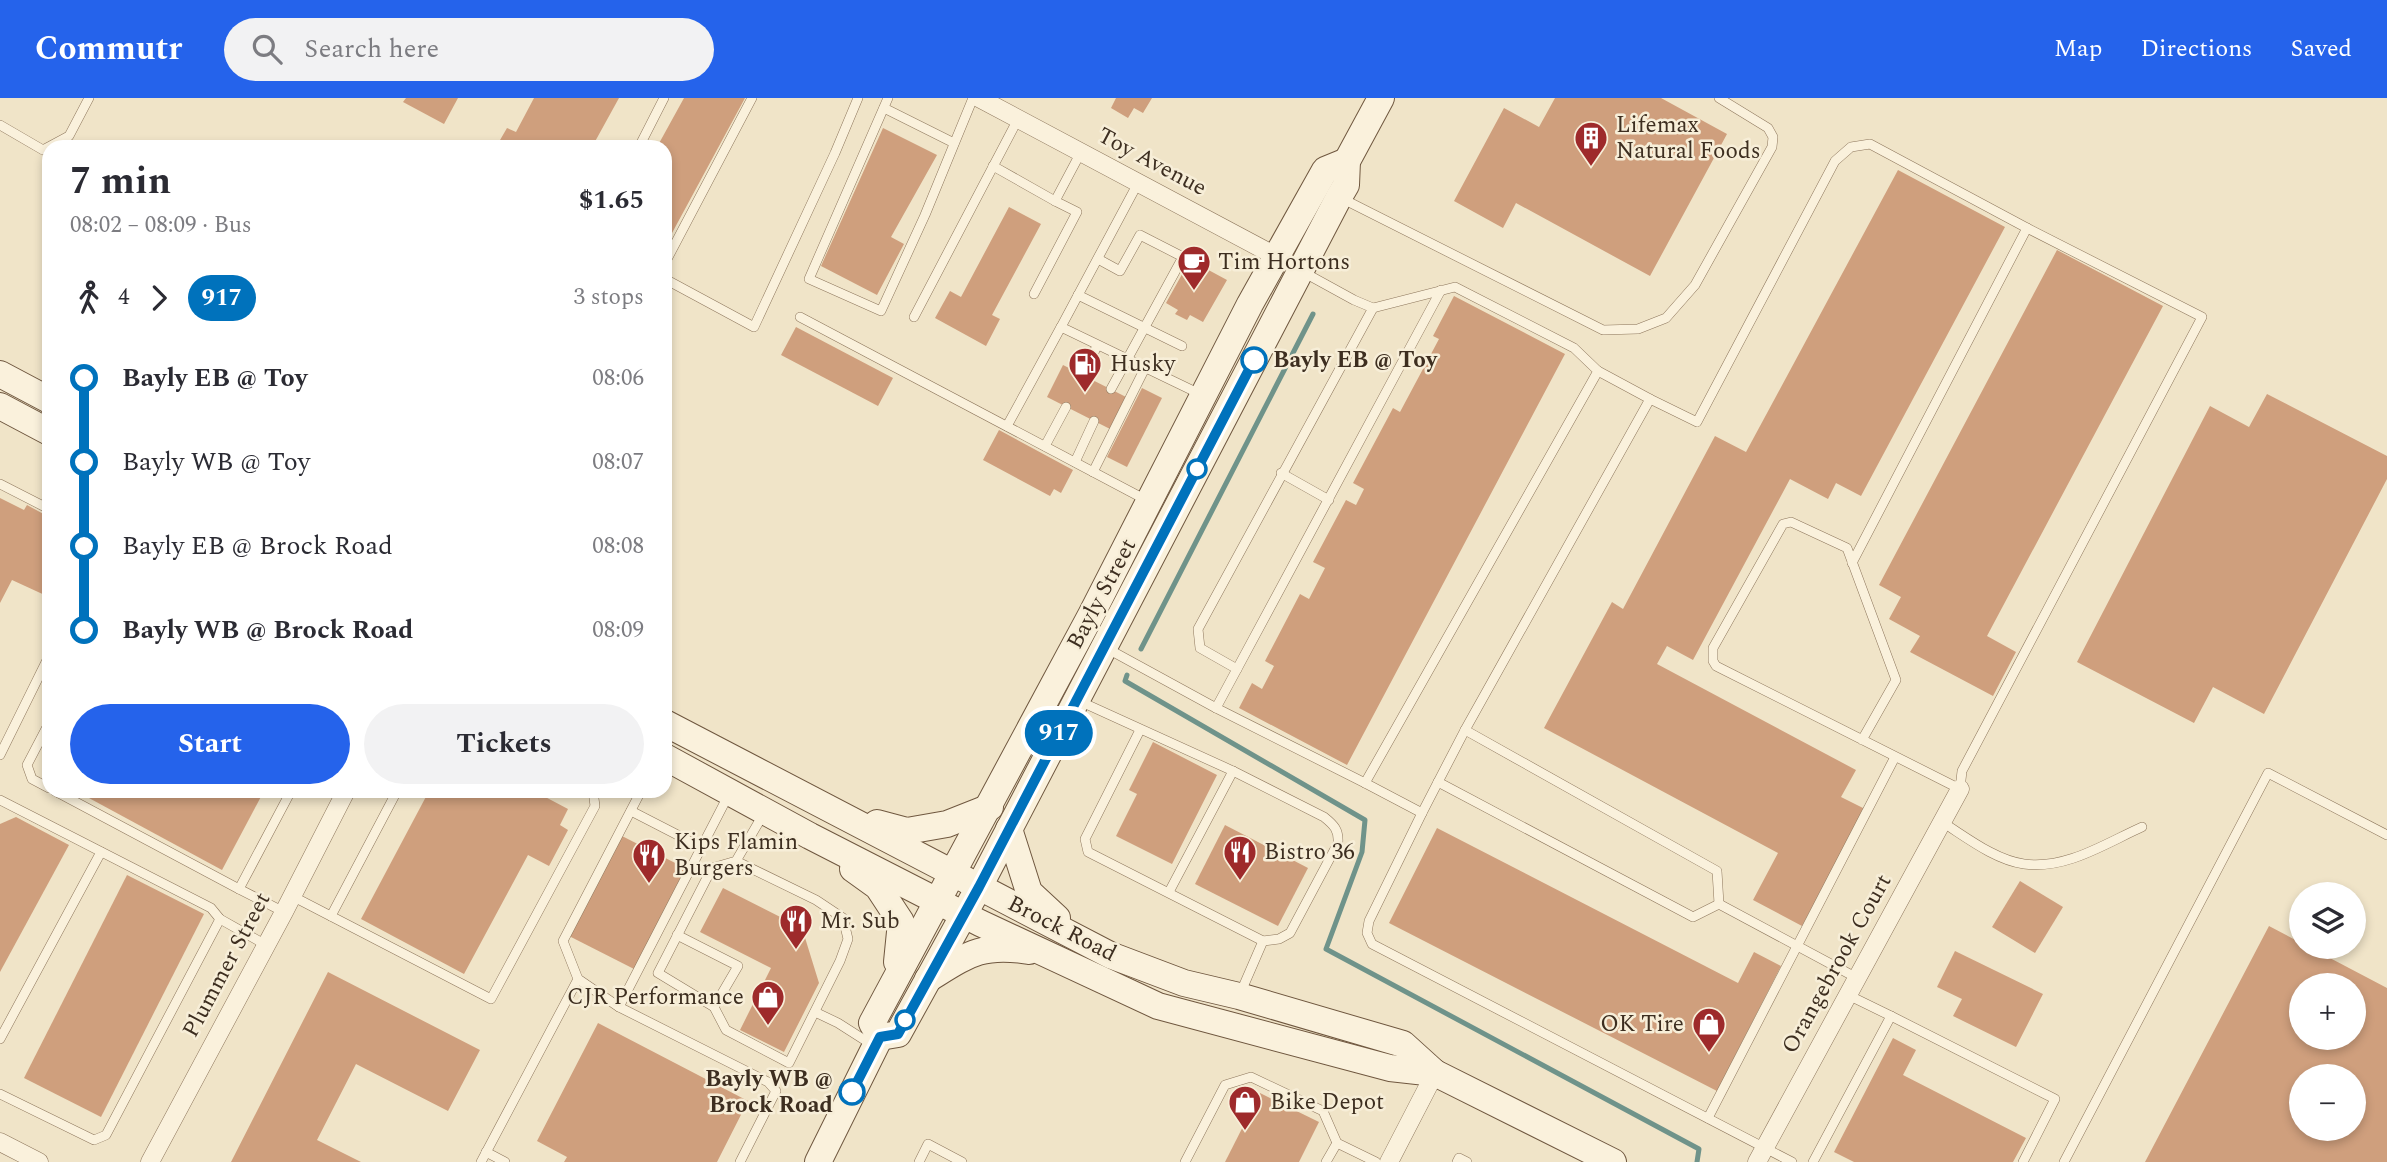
<!DOCTYPE html>
<meta charset="utf-8">
<style>
:root{--surface:#fff;--page:#f2f2f3;--text:#2b2b33;--muted:#7c7c81;--accent:#2563eb}
body{margin:0;font-family:Spectral,serif;background:var(--page);color:var(--text);height:100vh;display:flex;flex-direction:column;font-size:26px;white-space:nowrap}
*{box-sizing:border-box;margin:0}
p{font-size:23px;color:var(--muted)}
.icon{flex:none;width:38px;height:38px;fill:none;stroke:currentColor;stroke-width:2;stroke-linecap:round;stroke-linejoin:round}
.map{position:relative;flex:1;overflow:hidden}
.sheet{position:absolute;left:42px;top:42px;width:630px;height:658px;display:flex;flex-direction:column;background:var(--surface);border-radius:21px;box-shadow:0 4px 10px #0003}
.sheet>*{flex:none}
.badge{padding:0 14px;border-radius:23px;font-size:24px;line-height:46px}
.controls{position:absolute;left:2289px;top:784px;display:grid;gap:14px}
.controls a{display:grid;place-items:center;width:77px;height:77px;border-radius:50%;background:var(--surface);box-shadow:0 4px 10px #0003;font-size:35px}
.map>.badge{position:absolute;translate:-50% -50%;box-shadow:0 0 0 4px #fff}
.legs{display:flex;align-items:center;gap:10px;height:77px;padding:0 28px;font-size:23px}
.legs p{margin-inline-start:auto}
.head{display:flex;align-items:center;justify-content:space-between;height:119px;padding:0 28px}
h1{font-size:38px;font-weight:700;line-height:52px}
.button{display:flex;gap:14px;margin-top:auto;padding:14px 28px}
.button a{flex:1;height:80px;border-radius:42px;background:var(--accent);color:#fff;font-size:28px;font-weight:700;line-height:80px;text-align:center}
.button a+a{background:var(--page);color:var(--text)}
ul{padding:0 28px;list-style:none}
li{display:flex;align-items:center;gap:24px;height:84px;font-size:26px}
li i{display:grid;place-items:center;width:10px;height:100%;margin:0 9px;background:currentColor}
li i::after{content:'';width:18px;height:18px;margin:-9px;border:5px solid;border-radius:50%;background:var(--surface)}
li p{margin-inline-start:auto}
li:first-child i{background:linear-gradient(#0000 50%,currentColor 0)}
li:last-child i{background:linear-gradient(currentColor 50%,#0000 0)}
header{display:flex;align-items:center;gap:42px;box-sizing:border-box;height:98px;padding:0 35px;background:var(--accent);color:#fff}
header strong{font-size:33px}
nav{display:flex;gap:38px;margin-inline-start:auto;font-size:24px}
.search{width:490px;height:63px;background:var(--page);display:flex;align-items:center;gap:18px;box-sizing:border-box;padding:0 24px;border-radius:38px;color:var(--muted);font-size:26px}
.map>svg:first-child{display:block}
.lines{fill:none;stroke-linecap:round;stroke-linejoin:round}
.stream{stroke:#6f938a;stroke-width:5}
.building{fill:#cf9f7d;fill-rule:evenodd}
.service-casing{stroke:#8d765c;stroke-width:10}
.minor-casing{stroke:#8d765c;stroke-width:19}
.secondary-casing{stroke:#6f573f;stroke-width:28}
.service{stroke:#faf1dc;stroke-width:9}
.minor{stroke:#faf1dc;stroke-width:18}
.secondary{stroke:#faf1dc;stroke-width:26}
.line-1-casing{stroke:#fff;stroke-width:16}
.line-1{stroke:#0072bc;stroke-width:10}
.stop-1-dot{fill:#fff;stroke:#0072bc;stroke-width:3.5}
.labels{text-anchor:middle;dominant-baseline:central;stroke-width:5;stroke-linejoin:round;paint-order:stroke}
.poi-label{font-size:23px;fill:#3d2e20;stroke:#f7eed8;text-anchor:start}
.street-label{font-size:23px;fill:#3d2e20;stroke:#f7eed8}
.stop-label{font-size:23px;font-weight:bold;fill:#3d2e20;stroke:#f7eed8;text-anchor:start}
</style>
<header>
<strong>Commutr</strong>
<div class="search"><svg class="icon" aria-label="search" viewBox="0 0 24 24"><circle cx="10" cy="10" r="6"/><path d="M15 15l6 6"/></svg>Search here</div>
<nav><a>Map</a><a>Directions</a><a>Saved</a></nav>
</header>
<div class="map">
<svg width="2387" height="1064" viewBox="0 0 2387 1064">
<rect width="100%" height="100%" fill="#f0e4c8"/>
<g class="lines">
<g class="stream">
<polyline points="1141,551 1313,216"/>
<polyline points="1127,577 1125,583 1365,722 1362,754 1326,851 1699,1051 1697,1064"/>
</g>
</g>
<g class="building">
<polygon points="406,0 458,0 444,26 403,4"/>
<polygon points="534,0 619,0 592,49 496,49 507,30 516,34"/>
<polygon points="684,0 745,0 665,148 665,49 657,49"/>
<polygon points="1116,0 1152,0 1143,15 1134,10 1128,20 1111,10"/>
<polygon points="1555,0 1661,0 1727,36 1650,178 1516,105 1503,130 1454,103 1504,10 1539,29"/>
<polygon points="883,30 937,57 891,139 904,146 877,197 821,168"/>
<polygon points="1898,72 2005,129 1861,398 1836,385 1828,401 1790,381 1693,562 1667,548 1657,566 1856,672 1841,699 1865,711 1802,828 1753,802 1778,755 1544,630 1612,504 1623,511 1715,338 1746,354"/>
<polygon points="1009,109 1041,126 992,217 1000,221 986,248 935,220 950,193 961,199"/>
<polygon points="2057,152 2163,208 1987,538 2016,554 1993,598 1910,554 1920,538 1889,521 1901,499 1879,487"/>
<polygon points="1190,162 1227,182 1203,224 1190,217 1187,222 1175,216 1178,212 1166,205"/>
<polygon points="1454,198 1565,256 1347,667 1239,610 1252,585 1262,591 1274,568 1265,563 1300,496 1309,501 1325,470 1313,464 1346,402 1356,407 1364,391 1353,385 1393,310 1400,314 1439,241 1433,238"/>
<polygon points="796,229 893,280 878,308 781,257"/>
<polygon points="1063,267 1128,300 1112,332 1047,299"/>
<polygon points="1142,290 1162,300 1127,369 1107,359"/>
<polygon points="2267,296 2387,358 2387,381 2264,616 2213,589 2194,625 2077,564 2210,308 2249,329"/>
<polygon points="999,332 1073,372 1061,395 1054,391 1050,398 983,362"/>
<polygon points="0,400 24,412 27,407 49,419 49,499 12,482 0,505"/>
<polygon points="1153,644 1217,677 1172,766 1116,738 1137,696 1129,692"/>
<polygon points="76,693 264,693 222,772"/>
<polygon points="429,693 534,693 568,711 560,727 568,732 549,768 528,757 464,876 361,821"/>
<polygon points="16,719 69,747 0,874 0,726"/>
<polygon points="1225,727 1308,770 1278,828 1195,786"/>
<polygon points="1437,730 1738,885 1754,854 1781,868 1717,993 1389,825"/>
<polygon points="620,737 687,771 636,872 569,838"/>
<polygon points="127,777 204,816 101,1019 24,980"/>
<polygon points="2020,783 2063,809 2035,855 1992,829"/>
<polygon points="723,790 802,830 819,885 784,954 740,932 771,870 700,834"/>
<path d="M2269,828L2301,845V849H2309L2387,890V1064H2145ZM2301,887H2354V940H2301ZM2301,978H2354V1031H2301Z"/>
<polygon points="1955,853 2043,896 2016,949 1953,918 1962,901 1937,889"/>
<polygon points="328,874 480,952 448,1013 356,966 317,1042 361,1064 231,1064"/>
<polygon points="598,925 748,1003 717,1064 564,1064 567,1059 537,1043"/>
<polygon points="1893,940 1916,952 1903,977 2026,1040 2013,1064 1854,1064 1834,1054"/>
<polygon points="1260,995 1319,1024 1299,1064 1225,1064"/>
</g>
<g class="lines">
<defs>
<g id="service">
<polyline points="888,0 809,181 881,213 925,117 973,0"/>
<polyline points="884,10 954,45"/>
<polyline points="0,27 43,52 69,38 89,0"/>
<polyline points="299,49 301,49"/>
<polyline points="639,49 664,0"/>
<polyline points="993,68 1055,103"/>
<polyline points="1138,85 1061,229 1202,297"/>
<polyline points="1341,100 1603,232 1638,231 1666,220 1695,187 1772,49 1773,39 1768,30 1719,0"/>
<polyline points="1098,161 1120,173 1140,137 1183,159 1111,291"/>
<polyline points="665,165 752,0"/>
<polyline points="665,181 754,229 835,55 858,0"/>
<polyline points="1034,196 1077,114 1055,103 1081,54"/>
<polyline points="1078,197 1182,248"/>
<polyline points="800,219 1148,403"/>
<polyline points="914,219 1018,21"/>
<polyline points="1083,277 1097,248"/>
<polyline points="1650,301 1697,324 1835,63 1851,49 1870,46 2027,130 1852,465"/>
<polyline points="1007,328 1061,229"/>
<polyline points="1045,348 1066,309"/>
<polyline points="1075,364 1094,323"/>
<polyline points="1093,374 1145,270"/>
<polyline points="1281,375 1329,402"/>
<polyline points="0,386 49,411"/>
<polyline points="1108,551 1216,610 1237,571 1200,550 1198,531 1373,210 1354,202 1303,174"/>
<polyline points="1237,571 1441,192"/>
<path d="M1077,602L1233,673L1324,719C1334,727 1339,732 1338,745L1290,835L1279,841L1263,843L1240,896"/>
<polyline points="1216,610 1365,685 1598,273 1574,250 1455,189 1373,210"/>
<polyline points="49,625 27,667 32,681 49,690"/>
<polyline points="1140,632 1085,741 1088,754 1263,843"/>
<polyline points="1465,632 1650,301 1598,273"/>
<path d="M1862,642L1896,582L1847,450L1791,424L1783,426L1713,550V563L1716,568C1797,609 1878,650 1960,691L1962,673L2202,219L2027,130"/>
<polyline points="0,657 49,558"/>
<polyline points="1438,684 1465,632 1717,773 1719,806"/>
<polyline points="1365,685 1422,715 1369,823 1367,835 1372,846 1792,1064"/>
<polyline points="55,693 239,791 291,693"/>
<polyline points="0,702 211,810 220,821"/>
<polyline points="631,713 701,749"/>
<polyline points="1422,715 1438,684 1693,819 1719,806 1857,880"/>
<path d="M1942,724C1966,739 1995,762 2024,766C2066,772 2106,745 2142,729"/>
<polyline points="736,763 816,802 843,820 848,841 840,863 789,965 726,932 714,909 658,875 712,770 736,763 764,715"/>
<polyline points="239,791 284,814"/>
<polyline points="1169,794 1233,673"/>
<polyline points="292,798 491,901 595,708 593,693"/>
<polyline points="331,818 397,693"/>
<polyline points="677,837 738,868 714,909"/>
<polyline points="578,881 619,909 729,696"/>
<polyline points="619,909 768,984 776,993 740,1064"/>
<polyline points="815,914 838,925 874,948"/>
<polyline points="1891,918 2055,1001 2023,1064"/>
<polyline points="0,941 101,754"/>
<polyline points="0,996 94,1042 106,1037 220,821 266,847"/>
<polyline points="1708,1020 1895,659"/>
<polyline points="486,1054 505,1064"/>
<polyline points="481,1064 578,881 563,843 641,693"/>
<polyline points="919,1064 928,1046 962,1064"/>
<polyline points="1185,1064 1225,987 1251,979 1323,1013 1337,1045 1376,1064"/>
<polyline points="1326,1064 1337,1045"/>
<polyline points="1457,1064 1459,1060 1467,1064"/>
<polyline points="1813,1064 1891,918 1848,897"/>
<polyline points="2064,1064 2268,675 2387,737"/>
</g>
<g id="minor">
<polyline points="979,0 1285,163"/>
<polyline points="0,1044 39,1064"/>
<polyline points="150,1064 284,814 346,693"/>
<polyline points="1389,1064 1435,975"/>
<polyline points="1757,1064 1960,691"/>
</g>
<g id="secondary">
<polyline points="0,276 49,302"/>
<polyline points="0,308 49,334"/>
<polyline points="665,625 1110,857 1184,885 1239,898 1403,946 1435,975 1613,1064"/>
<polyline points="665,659 810,738 980,825 1158,908 1390,970 1435,975"/>
<polyline points="877,725 907,733 947,726 990,709"/>
<polyline points="1009,731 1029,794 1057,820"/>
<polyline points="853,771 878,789 901,824 897,864"/>
<path d="M928,881C967,857 981,845 1029,853"/>
<polyline points="880,939 898,936 979,789 1339,99 1346,87 1347,63 1381,0"/>
<polyline points="880,939 872,925 1091,517 1250,206 1325,72 1347,63"/>
<polyline points="818,1064 880,939"/>
</g>
</defs>
<use href="#service" class="service-casing"/>
<use href="#minor" class="minor-casing"/>
<use href="#secondary" class="secondary-casing"/>
<use href="#service" class="service"/>
<use href="#minor" class="minor"/>
<use href="#secondary" class="secondary"/>
</g>
<g class="lines">
<defs>
<polyline id="line-1" points="852,994 880,939 898,936 979,789 1254,262"/>
</defs>
<use href="#line-1" class="line-1-casing"/>
<use href="#line-1" class="line-1"/>
</g>
<defs>
<symbol id="building-pin" viewBox="-11 -11 22 30"><path d="M0 17L-7.5 6A9.5 9.5 0 1 1 7.5 6Z" fill="#9e2a2b" stroke="#f7eed8"/><path d="M-4-6H4V6H1V3H-1V6H-4ZM-2.5-4.3h1.7v1.8h-1.7ZM.8-4.3h1.7v1.8H.8ZM-2.5-1h1.7V.8h-1.7ZM.8-1h1.7V.8H.8Z" fill="#fff"/></symbol>
<symbol id="cafe-pin" viewBox="-11 -11 22 30"><path d="M0 17L-7.5 6A9.5 9.5 0 1 1 7.5 6Z" fill="#9e2a2b" stroke="#f7eed8"/><path d="M-5.5-4.5H6V0H3Q3 3.5 0 3.5H-2.5Q-5.5 3.5-5.5 0ZM3-3.2v2h1.7v-2ZM-6 4.5H4V6H-6Z" fill="#fff"/></symbol>
<symbol id="fuel-pin" viewBox="-11 -11 22 30"><path d="M0 17L-7.5 6A9.5 9.5 0 1 1 7.5 6Z" fill="#9e2a2b" stroke="#f7eed8"/><path d="M-5.5-6h7V0h2V4h1.3V-2.5L3-4.5l.8-.8L6-3V5H2.5V1h-1V6h-7ZM-4.2-4.7v3.2H.2V-4.7Z" fill="#fff"/></symbol>
<symbol id="restaurant-pin" viewBox="-11 -11 22 30"><path d="M0 17L-7.5 6A9.5 9.5 0 1 1 7.5 6Z" fill="#9e2a2b" stroke="#f7eed8"/><path d="M-5-6h1v4h1v-4h1v4h1v-4h1v5L-1.5 .5V6h-2V.5L-5-1ZM5-6V6H3V1.5H1.5Q1.5-4 5-6Z" fill="#fff"/></symbol>
<symbol id="shop-pin" viewBox="-11 -11 22 30"><path d="M0 17L-7.5 6A9.5 9.5 0 1 1 7.5 6Z" fill="#9e2a2b" stroke="#f7eed8"/><path d="M-5-2.5h2.3a2.7 3.5 0 0 1 5.4 0H5L5.5 6h-11ZM-1.5-2.5h3a1.5 2.3 0 0 0-3 0Z" fill="#fff"/></symbol>
</defs>
<g fill-rule="evenodd">
<use href="#building-pin" x="1572" y="21" width="38" height="52"/>
<use href="#cafe-pin" x="1175" y="145" width="38" height="52"/>
<use href="#fuel-pin" x="1066" y="247" width="38" height="52"/>
<use href="#restaurant-pin" x="1221" y="735" width="38" height="52"/>
<use href="#restaurant-pin" x="630" y="738" width="38" height="52"/>
<use href="#restaurant-pin" x="777" y="804" width="38" height="52"/>
<use href="#shop-pin" x="749" y="880" width="38" height="52"/>
<use href="#shop-pin" x="1690" y="907" width="38" height="52"/>
<use href="#shop-pin" x="1226" y="985" width="38" height="52"/>
</g>
<g class="stop-1-dot">
<circle cx="1254" cy="262" r="12"/>
<circle cx="1197" cy="371" r="9"/>
<circle cx="905" cy="922" r="9"/>
<circle cx="852" cy="994" r="12"/>
</g>
<g class="labels">
<g class="poi-label">
<text x="1616" y="27">Lifemax<tspan x="1616" dy="26">Natural Foods</tspan></text>
<text x="1218" y="164">Tim Hortons</text>
<text x="1110" y="266">Husky</text>
<text x="674" y="744">Kips Flamin<tspan x="674" dy="26">Burgers</tspan></text>
<text x="1264" y="754">Bistro 36</text>
<text x="820" y="823">Mr. Sub</text>
<text x="744" y="899" text-anchor="end">CJR Performance</text>
<text x="1684" y="926" text-anchor="end">OK Tire</text>
<text x="1270" y="1004">Bike Depot</text>
</g>
<g class="street-label">
<text transform="translate(1152 64) rotate(28)">Toy Avenue</text>
<text transform="translate(1102 496) rotate(-62)">Bayly Street</text>
<text transform="translate(1062 831) rotate(27)">Brock Road</text>
<text transform="translate(1837 866) rotate(-61)">Orangebrook Court</text>
<text transform="translate(227 867) rotate(-62)">Plummer Street</text>
</g>
<g class="stop-label">
<text x="1273" y="262">Bayly EB @ Toy</text>
<text x="833" y="981" text-anchor="end">Bayly WB @<tspan x="833" dy="26">Brock Road</tspan></text>
</g>
</g>
</svg>
<div class="controls">
<a><svg class="icon" aria-label="layers" viewBox="0 0 24 24"><path d="M12 4l9 5-9 5-9-5zM3 14l9 5 9-5"/></svg></a>
<a>+</a>
<a>−</a>
</div>
<b class="badge" style="left:1059px;top:635px;background:#0072bc;color:#fff">917</b>
<section class="sheet">
<div class="head"><div><h1>7 min</h1><p>08:02 – 08:09 · Bus</p></div><b>$1.65</b></div>
<div class="legs"><svg class="icon" aria-label="walk" viewBox="0 0 24 24"><circle cx="13" cy="4" r="2"/><path d="M13 8l-2 6 4 7M11 14l-3 7M7 12l3-4h3l4 4"/></svg>4<svg class="icon" aria-label="forward" viewBox="0 0 24 24"><path d="M9 5l7 7-7 7"/></svg><b class="badge" style="background:#0072bc;color:#fff">917</b><p>3 stops</p></div>
<ul>
<li><i style="color:#0072bc"></i><b>Bayly EB @ Toy</b><p>08:06</p></li>
<li><i style="color:#0072bc"></i><span>Bayly WB @ Toy</span><p>08:07</p></li>
<li><i style="color:#0072bc"></i><span>Bayly EB @ Brock Road</span><p>08:08</p></li>
<li><i style="color:#0072bc"></i><b>Bayly WB @ Brock Road</b><p>08:09</p></li>
</ul>
<div class="button"><a>Start</a><a>Tickets</a></div>
</section>
</div>
